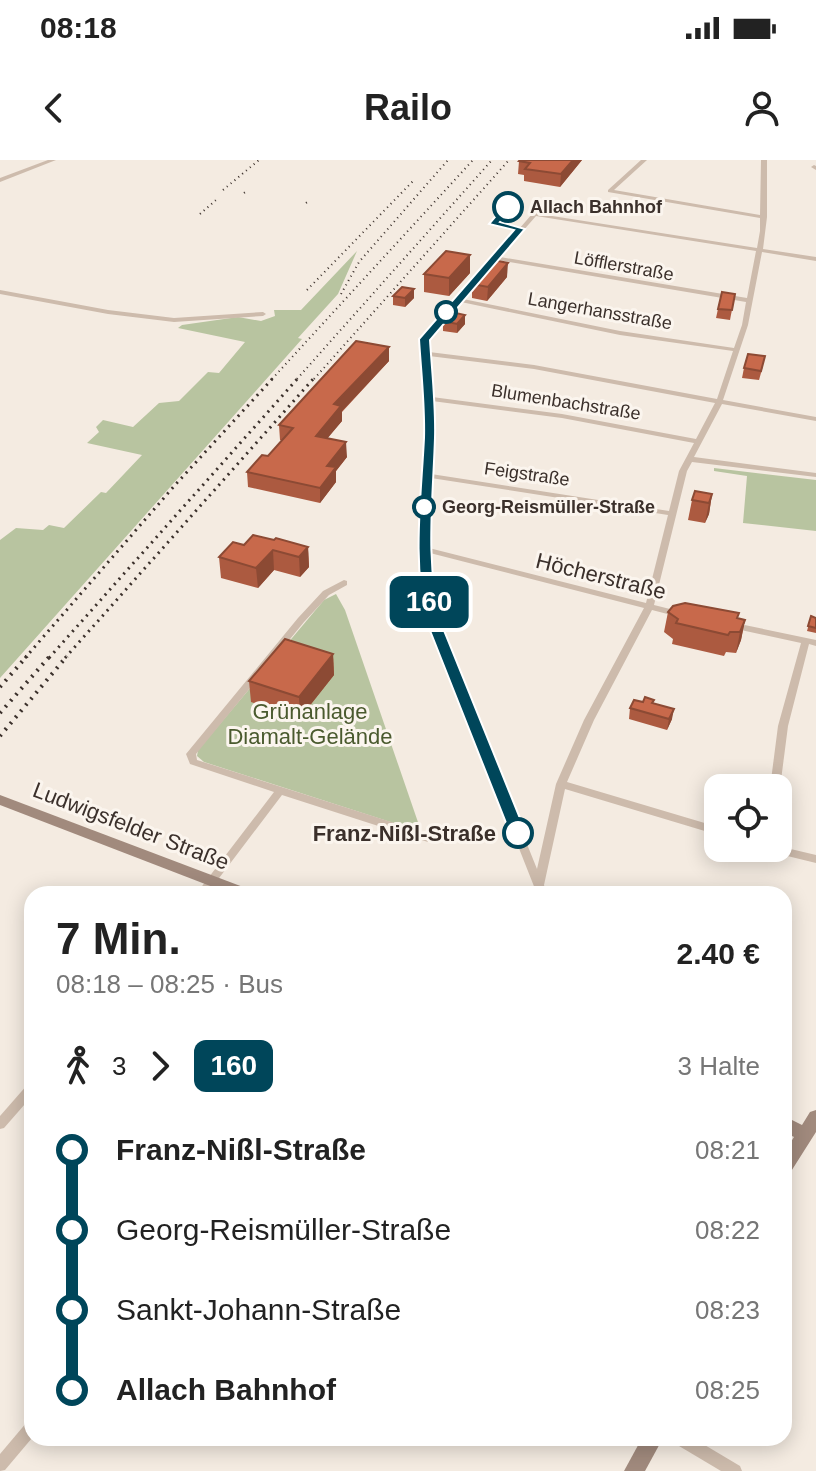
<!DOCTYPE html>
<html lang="de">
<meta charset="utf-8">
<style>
:root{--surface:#fff;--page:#f2f2f2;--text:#222;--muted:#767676}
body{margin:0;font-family:Helvetica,sans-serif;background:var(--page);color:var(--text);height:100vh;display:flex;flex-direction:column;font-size:30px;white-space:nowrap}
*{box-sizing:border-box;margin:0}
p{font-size:26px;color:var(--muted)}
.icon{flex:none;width:44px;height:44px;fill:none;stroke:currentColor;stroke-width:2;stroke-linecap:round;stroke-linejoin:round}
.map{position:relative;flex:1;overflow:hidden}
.details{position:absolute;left:24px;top:726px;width:768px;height:560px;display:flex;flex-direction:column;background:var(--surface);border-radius:24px;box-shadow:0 4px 20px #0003}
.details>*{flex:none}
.badge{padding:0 16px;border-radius:12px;font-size:28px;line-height:52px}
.controls{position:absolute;left:704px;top:614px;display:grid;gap:16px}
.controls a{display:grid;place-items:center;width:88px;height:88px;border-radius:16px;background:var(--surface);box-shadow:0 4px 20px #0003;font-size:40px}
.map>.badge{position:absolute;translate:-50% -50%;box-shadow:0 0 0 4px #fff}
.legs{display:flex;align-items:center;gap:12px;height:88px;padding:0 32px;font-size:26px}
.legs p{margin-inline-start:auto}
.overview{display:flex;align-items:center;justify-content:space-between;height:136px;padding:0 32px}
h1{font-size:44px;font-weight:600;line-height:60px}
ul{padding:0 32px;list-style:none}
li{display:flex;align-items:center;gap:28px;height:80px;font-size:30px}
li i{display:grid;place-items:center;width:12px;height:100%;margin:0 10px;background:currentColor}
li i::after{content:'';width:20px;height:20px;margin:-10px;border:6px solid;border-radius:50%;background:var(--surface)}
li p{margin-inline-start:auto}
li:first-child i{background:linear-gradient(#0000 50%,currentColor 0)}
li:last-child i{background:linear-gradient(currentColor 50%,#0000 0)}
.status{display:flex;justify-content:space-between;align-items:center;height:56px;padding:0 40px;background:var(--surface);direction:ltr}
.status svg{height:22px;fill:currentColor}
header{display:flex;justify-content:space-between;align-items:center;height:104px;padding:0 32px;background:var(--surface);font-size:36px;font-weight:600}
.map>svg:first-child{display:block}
.green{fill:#b8c4a0}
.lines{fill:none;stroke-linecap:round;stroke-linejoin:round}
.street{fill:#cdbbac;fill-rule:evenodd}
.secondary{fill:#a18a7d;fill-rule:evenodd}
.rail-far2{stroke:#3b302b;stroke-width:2;stroke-dasharray:1 4;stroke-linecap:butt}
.rail-far1{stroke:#3b302b;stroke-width:3;stroke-dasharray:2 5;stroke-linecap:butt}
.rail{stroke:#3b302b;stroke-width:4;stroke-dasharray:2 6;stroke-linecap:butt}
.wall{fill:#ac5a40}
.shaded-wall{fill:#8c4a34}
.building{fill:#c8694b;stroke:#8c4a34;stroke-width:2}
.line-1{fill:#00465a;stroke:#fff;stroke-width:2}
.stop-1-dot{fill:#fff;stroke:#00465a;stroke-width:4}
.labels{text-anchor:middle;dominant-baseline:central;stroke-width:6;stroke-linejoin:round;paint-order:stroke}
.far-stop-label{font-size:18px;font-weight:bold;fill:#3b302b;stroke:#fbf5ee;text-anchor:start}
.far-street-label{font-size:18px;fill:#3b302b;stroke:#fbf5ee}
.street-label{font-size:22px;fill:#3b302b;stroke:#fbf5ee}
.park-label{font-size:22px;fill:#4a5a2e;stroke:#fbf5ee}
.stop-label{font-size:22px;font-weight:bold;fill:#3b302b;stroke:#fbf5ee;text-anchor:end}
</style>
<div class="status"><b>08:18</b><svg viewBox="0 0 49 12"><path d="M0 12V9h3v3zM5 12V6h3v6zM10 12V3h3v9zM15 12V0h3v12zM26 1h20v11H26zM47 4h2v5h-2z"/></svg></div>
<header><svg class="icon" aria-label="back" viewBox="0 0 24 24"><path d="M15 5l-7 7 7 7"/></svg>Railo<svg class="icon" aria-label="person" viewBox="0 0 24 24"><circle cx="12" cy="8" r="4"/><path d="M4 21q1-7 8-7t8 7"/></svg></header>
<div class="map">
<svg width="816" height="1311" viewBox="0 0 816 1311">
<rect width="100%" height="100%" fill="#f4ebe1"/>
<g class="green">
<polygon points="357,91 338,134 298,178 302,179 0,518 0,380 16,368 43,370 49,365 64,368 101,332 106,333 142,295 87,283 99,272 96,267 103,260 133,267 159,243 179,241 208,212 219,213 245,182 178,168 182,165 238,157 261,161 275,156 274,150 301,150"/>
<polygon points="714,308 816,320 816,371 743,363 747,316 714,311"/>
<polygon points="336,434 345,450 420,668 406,667 204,602 197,596 198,590 324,440"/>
</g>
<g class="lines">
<g class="street">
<polygon points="48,0 56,0 0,22 0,18"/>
<path d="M641,0H647L614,30L760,55L761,0H767V57L763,89L816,97V101L762,92L748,165L723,240L816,257V261L722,244L694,297L816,313V317L692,302L687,311L654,445L682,452L683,454L679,457L652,450L594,560L567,622L718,667V675L565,629L544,725L547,734H537L430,463C417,418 420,363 423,317L422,315L424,313L426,275L422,179L533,53L757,88L760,71V58L608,32V30ZM536,56L756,91L747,138L500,97ZM498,100L746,142L742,165L734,188L620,171L463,139ZM461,142L620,175L733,191L717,239L534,205L429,192L428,179ZM429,196L534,209L715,243L696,279L562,254L432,237ZM432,241L562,258L694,283L679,311L669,351L431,314L434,275ZM431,318L668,355L646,443L429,388L428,367ZM430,393L644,448L584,560L556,624L537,709L438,463L433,445Z"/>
<polygon points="814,5 816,6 816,10 811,7"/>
<polygon points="0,130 108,150 174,158 263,152 266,154 263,156 174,162 108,154 0,134"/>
<polygon points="344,420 347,421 347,425 329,435 304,462 196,594 197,600 432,675 433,678 428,682 282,635 207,734 196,734 274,632 190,604 186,594 298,458 323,431"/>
<polygon points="730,462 816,480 816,486 809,484 788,566 780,628 778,631 778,628 770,628 778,566 801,483 727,467 726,465 727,463"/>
<polygon points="778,686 816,695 816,703 771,692 766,688 778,688"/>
<polygon points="32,923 32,936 4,968 0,969 0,956 28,924"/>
<polygon points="32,1260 32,1278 5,1310 0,1311 0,1294 27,1262"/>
<polygon points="672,1278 693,1278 740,1306 742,1311 721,1311 674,1283"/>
</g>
<g class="secondary">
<polygon points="0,635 251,730 253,734 231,734 0,645"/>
<polygon points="816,950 816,972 790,1013 784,1016 784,993 794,977 784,972 784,956 802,965 810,952"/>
<polygon points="642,1278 663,1278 645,1311 624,1311"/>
</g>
<g class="rail-far2">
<polyline points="223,30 259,0"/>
<polyline points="244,33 247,31"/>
<polyline points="306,43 309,41"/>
<polyline points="200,54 216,40"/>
<polyline points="307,130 415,19"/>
<polyline points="341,134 359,102 448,0"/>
<polyline points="272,219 473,0"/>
<polyline points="297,219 492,0"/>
<polyline points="314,219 509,0"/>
</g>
<g class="rail-far1">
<polyline points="25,498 176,324 274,217"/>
<polyline points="49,498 299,217"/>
<polyline points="65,498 315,217"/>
</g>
<g class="rail">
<polyline points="0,527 27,496"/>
<polyline points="0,553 50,496"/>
<polyline points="0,576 67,496"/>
</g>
</g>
<g class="wall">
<polygon points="582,0 560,27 524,21 524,15 518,14 519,1"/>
<polygon points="470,95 470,113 449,136 424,132 424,114"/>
<polygon points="507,117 487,141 472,138 472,124"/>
<polygon points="735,134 730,160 716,158 718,149"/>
<polygon points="393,136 414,138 405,147 393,145"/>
<polygon points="443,161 465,164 457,173 443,171"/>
<polygon points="389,187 389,201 342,252 342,261 327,278 347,297 336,311 336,322 320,343 248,327 247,312 268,296 282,280 280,280 279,265"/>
<polygon points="763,206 759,220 742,218 744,208"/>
<polygon points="712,334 709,354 705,363 688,360 692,340"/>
<polygon points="274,380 308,387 309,407 300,417 274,410 258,428 221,418 219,397 244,385"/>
<polygon points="668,452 745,460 741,480 736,493 726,492 724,496 672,484 673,479 664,472"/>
<polygon points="811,456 816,458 816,473 807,471"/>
<polygon points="333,494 334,515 300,558 251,542 249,521"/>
<polygon points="654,540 653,543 672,559 667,570 629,559 630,548"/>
</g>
<g class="shaded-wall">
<polygon points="573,0 582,0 560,27 561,14"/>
<polygon points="470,95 470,113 449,136 449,118"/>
<polygon points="508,103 507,117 487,141 488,127"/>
<polygon points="414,129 414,138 405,147 405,138"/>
<polygon points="465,155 465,164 457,173 457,164"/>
<polygon points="389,187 389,201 342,251 342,261 317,291 316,276 334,244"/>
<polygon points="346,282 347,297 336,311 336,322 320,343 320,328 327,306"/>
<polygon points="712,334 709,354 705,363 709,343"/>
<polygon points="308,387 309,407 300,417 299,397"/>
<polygon points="273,390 274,410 258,428 256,408"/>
<polygon points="745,460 741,480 736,493 740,472"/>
<polygon points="333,494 334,515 300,558 299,537"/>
<polygon points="674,549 672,559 667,570 669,559"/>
</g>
<g class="building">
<polygon points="520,0 573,0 561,14 525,9 530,3 519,1"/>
<polygon points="446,91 470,95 449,118 424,114"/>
<polygon points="493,100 508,103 488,127 472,124"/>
<polygon points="402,127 414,129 405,138 393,136"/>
<polygon points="722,132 735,134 732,150 718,149"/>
<polygon points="451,152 465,155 457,164 443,161"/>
<polygon points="356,181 389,187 334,244 341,246 316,276 346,282 327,306 336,307 320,328 247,312 262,295 268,296 293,268 279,265"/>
<polygon points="748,194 765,196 761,211 744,208"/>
<polygon points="695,331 712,334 709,343 692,340"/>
<polygon points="253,375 274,380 276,378 308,387 299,397 273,390 256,408 219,397 233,382 244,385"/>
<polygon points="685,443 739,453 737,458 745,460 740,472 730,472 728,475 676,463 678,459 668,452 673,446"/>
<polygon points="811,456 816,458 816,468 808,466"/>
<polygon points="285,479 333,494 299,537 249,521"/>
<polygon points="645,537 654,540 652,543 674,549 669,559 630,548 634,540 643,542"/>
</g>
<path class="line-1" d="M505,45L513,47L500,62L525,69L430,180C432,212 436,246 435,278C433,340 425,403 441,463L526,673L518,679L510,673L427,463C412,402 421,339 424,278C425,245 421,212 419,179L514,70L489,64Z"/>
<g class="stop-1-dot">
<circle cx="508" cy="47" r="14"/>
<circle cx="446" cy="152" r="10"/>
<circle cx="424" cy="347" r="10"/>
<circle cx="518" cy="673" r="14"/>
</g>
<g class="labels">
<g class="far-stop-label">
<text x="530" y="47">Allach Bahnhof</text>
<text x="442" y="347">Georg-Reismüller-Straße</text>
</g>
<g class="far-street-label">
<text transform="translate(624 106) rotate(10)">Löfflerstraße</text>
<text transform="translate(600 151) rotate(10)">Langerhansstraße</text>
<text transform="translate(566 242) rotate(9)">Blumenbachstraße</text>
<text transform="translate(527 314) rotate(8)">Feigstraße</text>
</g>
<g class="street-label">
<text transform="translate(601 416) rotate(14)">Höcherstraße</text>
<text transform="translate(131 666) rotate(21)">Ludwigsfelder Straße</text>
</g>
<g class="park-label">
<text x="310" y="551">Grünanlage<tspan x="310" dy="25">Diamalt-Gelände</tspan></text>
</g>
<g class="stop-label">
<text x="496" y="673">Franz-Nißl-Straße</text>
</g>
</g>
</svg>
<div class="controls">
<a><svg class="icon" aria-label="locate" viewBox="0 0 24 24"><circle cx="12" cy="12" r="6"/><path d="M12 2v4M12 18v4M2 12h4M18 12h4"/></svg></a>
</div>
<b class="badge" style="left:429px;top:442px;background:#00465a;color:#fff">160</b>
<section class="details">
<div class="overview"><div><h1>7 Min.</h1><p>08:18 – 08:25 · Bus</p></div><b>2.40 €</b></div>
<div class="legs"><svg class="icon" aria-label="walk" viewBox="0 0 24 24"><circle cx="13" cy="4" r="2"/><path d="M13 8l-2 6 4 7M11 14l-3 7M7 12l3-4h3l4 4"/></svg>3<svg class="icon" aria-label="forward" viewBox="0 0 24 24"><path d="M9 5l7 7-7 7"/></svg><b class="badge" style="background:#00465a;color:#fff">160</b><p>3 Halte</p></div>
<ul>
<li><i style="color:#00465a"></i><b>Franz-Nißl-Straße</b><p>08:21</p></li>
<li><i style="color:#00465a"></i><span>Georg-Reismüller-Straße</span><p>08:22</p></li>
<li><i style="color:#00465a"></i><span>Sankt-Johann-Straße</span><p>08:23</p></li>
<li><i style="color:#00465a"></i><b>Allach Bahnhof</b><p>08:25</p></li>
</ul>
</section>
</div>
